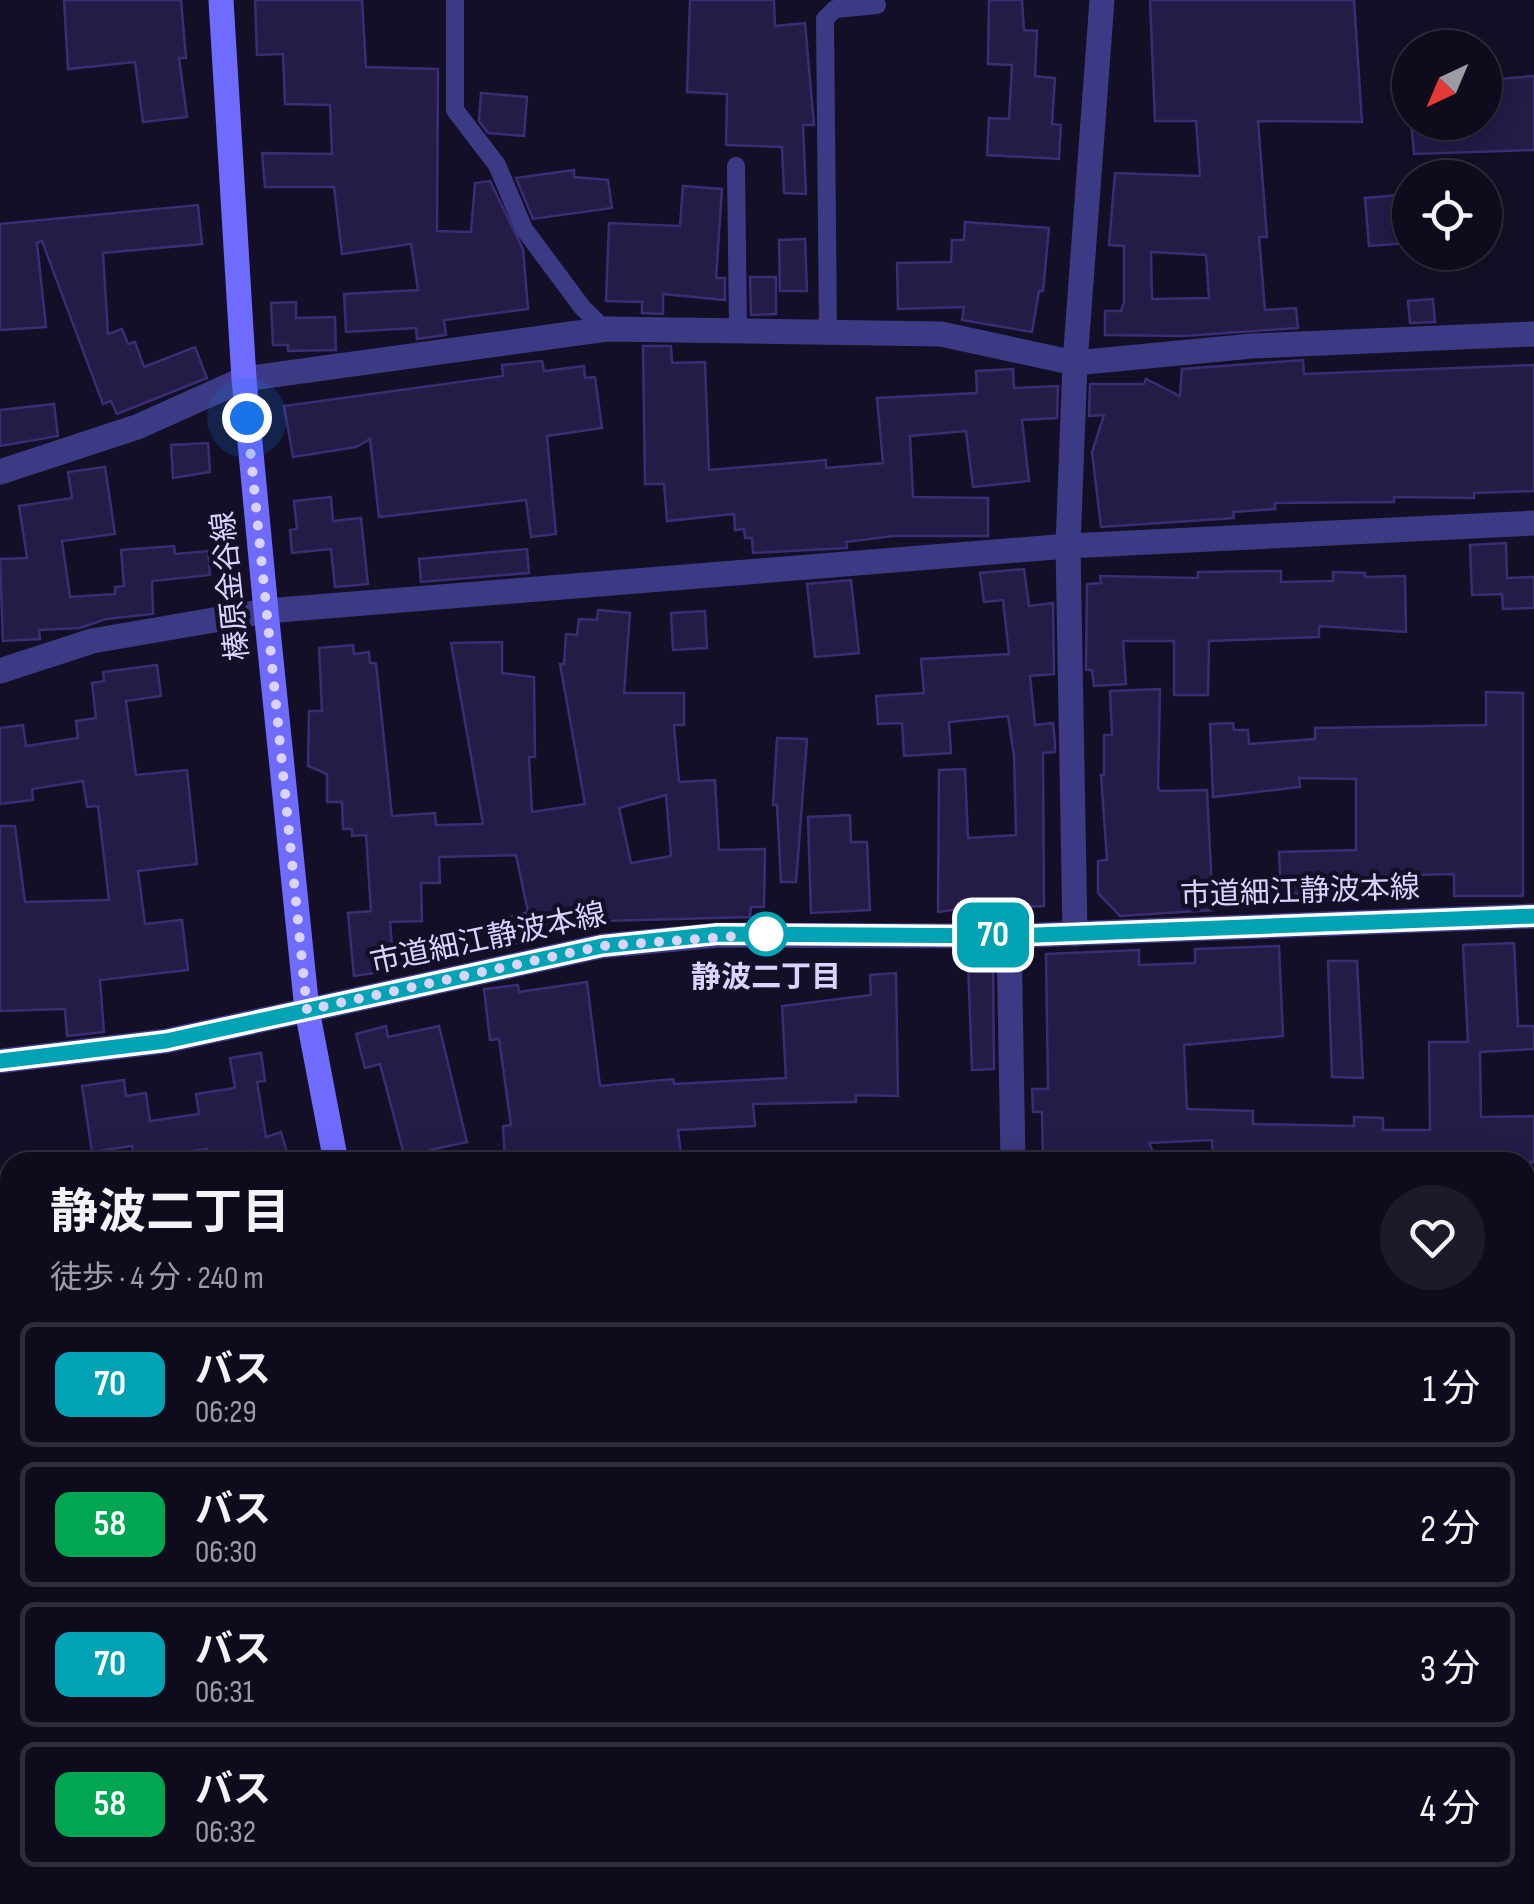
<!DOCTYPE html>
<html lang="ja">
<meta charset="utf-8">
<style>
:root{--surface:#0e0b1c;--page:#1c1929;--text:#f1f3f6;--muted:#9b9ba3;--line:#2e2b3b}
body{margin:0;font-family:"Sofia Sans Condensed","Noto Sans JP",sans-serif;background:var(--page);color:var(--text);height:100vh;display:flex;flex-direction:column;font-size:38px;white-space:nowrap}
*{box-sizing:border-box;margin:0}
p{font-size:32px;color:var(--muted)}
.icon{flex:none;width:55px;height:55px;fill:none;stroke:currentColor;stroke-width:2;stroke-linecap:round;stroke-linejoin:round}
.map{position:relative;flex:1;overflow:hidden}
.sheet{position:absolute;left:0px;top:1152px;width:1535px;height:752px;display:flex;flex-direction:column;background:var(--surface);border-radius:30px 30px 0 0;box-shadow:0 5px 25px #0003,0 0 0 2px var(--line)}
.sheet>*{flex:none}
.badge{padding:0 20px;border-radius:15px;font-size:35px;line-height:65px}
.needle{width:65px;rotate:224deg}
.tools{position:absolute;left:1392px;top:30px;display:grid;gap:20px}
.tools a{display:grid;place-items:center;width:110px;height:110px;border-radius:50%;background:var(--surface);box-shadow:0 5px 25px #0003,0 0 0 2px var(--line);font-size:50px}
.you{position:absolute;width:50px;height:50px;margin:-25px;border:8px solid #fff;border-radius:50%;background:#1a73e8;box-shadow:0 0 0 15px #1a73e833}
.map>.badge{position:absolute;translate:-50% -50%;box-shadow:0 0 0 5px #fff}
.round{display:grid;place-items:center;flex:none;width:105px;height:105px;border-radius:52px;background:var(--page)}
.headline{display:flex;align-items:center;justify-content:space-between;height:170px;padding:0 50px}
h1{font-size:48px;font-weight:700;line-height:75px}
ul{padding:0;list-style:none}
li{display:flex;align-items:center;gap:30px;height:125px;margin:0 20px 15px;padding:0 30px;border:5px solid var(--line);border-radius:15px}
li div{flex:1}
li b{display:block;font-size:38px}
li em{font-style:normal}
li .badge{min-width:110px;font-weight:700;text-align:center}
.map>svg:first-child{display:block}
.green{fill:#12302f}
.building{fill:#241b47;stroke:#3b2d73;stroke-width:2.5;fill-rule:evenodd}
.lines{fill:none;stroke-linecap:round;stroke-linejoin:round}
.lane{stroke:#3d3a85;stroke-width:18}
.street{stroke:#3d3a85;stroke-width:25}
.secondary{stroke:#6f6bff;stroke-width:25}
.line-casing{stroke:#fff;stroke-width:22}
.line{stroke:#00a3b4;stroke-width:15}
.walk{stroke:#d9d4ff;stroke-width:10;stroke-dasharray:0 18}
.stop-dot{fill:#fff;stroke:#00a3b4;stroke-width:5}
.labels{text-anchor:middle;dominant-baseline:central;stroke-width:9;stroke-linejoin:round;paint-order:stroke}
.street-label{font-size:30px;fill:#d9d4ff;stroke:#130f26}
.stop-label{font-size:30px;font-weight:bold;fill:#d9d4ff;stroke:#130f26}
</style>
<div class="map">
<svg width="1534" height="1904" viewBox="0 0 1534 1904">
<rect width="100%" height="100%" fill="#130f26"/>
<polygon class="green" points="0,1801 10,1802 10,1895 94,1895 100,1904 0,1904"/>
<g class="building">
<polygon points="64,0 181,0 186,58 179,58 187,117 143,122 135,62 68,69"/>
<polygon points="255,0 362,0 366,67 438,69 437,231 471,232 475,183 490,181 523,249 528,309 444,320 446,335 417,339 416,328 346,332 344,294 418,290 411,244 342,254 334,187 265,187 262,153 332,154 330,105 285,104 283,54 257,55"/>
<polygon points="690,0 774,0 775,26 805,23 814,125 803,125 806,194 784,193 782,147 726,145 727,94 687,92"/>
<polygon points="989,0 1022,0 1024,30 1037,31 1035,76 1055,78 1052,124 1061,125 1059,159 987,155 989,118 1009,119 1012,65 988,64"/>
<path d="M1150,0H1354L1362,122L1258,121L1267,237H1259L1265,310L1296,308L1298,328L1184,336L1105,335V311H1121L1124,302V246L1109,245L1115,173L1200,176L1196,121H1155ZM1151,252L1206,255L1209,298L1152,299Z"/>
<polygon points="1534,76 1534,150 1414,154 1411,122 1485,122 1485,80"/>
<polygon points="481,93 527,97 524,136 488,133 479,121"/>
<polygon points="574,170 574,177 608,180 612,208 533,219 516,178"/>
<polygon points="683,186 722,189 716,278 725,278 725,300 663,294 663,314 642,313 642,302 606,301 609,223 680,226"/>
<polygon points="1410,194 1410,243 1369,246 1365,198"/>
<polygon points="198,205 202,244 103,253 108,334 122,329 128,344 135,342 144,367 195,347 207,378 117,414 111,401 103,404 42,241 37,243 46,327 0,330 0,224"/>
<polygon points="965,222 1049,228 1043,291 1039,291 1032,332 962,320 964,307 898,309 897,263 951,262 952,240 964,240"/>
<polygon points="805,239 807,291 780,291 779,240"/>
<polygon points="750,277 776,277 776,314 751,315"/>
<polygon points="1433,299 1435,322 1410,323 1408,301"/>
<polygon points="296,302 296,318 335,317 336,350 288,351 288,345 273,345 271,303"/>
<polygon points="643,346 671,346 672,363 705,362 709,470 826,460 826,468 883,463 877,398 977,393 976,371 1013,369 1014,388 1058,386 1057,418 1022,420 1029,481 973,487 966,431 910,436 913,497 988,498 988,536 893,536 846,542 847,548 753,553 752,538 745,538 744,529 735,530 734,514 667,521 664,484 645,484"/>
<polygon points="1303,360 1304,374 1534,365 1534,491 1474,493 1474,498 1394,497 1394,502 1275,503 1275,509 1233,512 1234,518 1101,527 1092,452 1104,415 1089,416 1090,384 1144,384 1146,379 1180,396 1182,369"/>
<polygon points="542,361 544,371 584,366 585,378 595,377 602,428 547,436 556,534 531,537 526,500 379,517 370,439 356,447 293,457 284,406 503,376 502,365"/>
<polygon points="54,404 58,436 0,446 0,410"/>
<polygon points="208,443 210,472 173,478 171,445"/>
<polygon points="105,467 115,534 62,541 70,597 115,594 115,587 124,586 121,550 174,546 175,554 208,551 210,575 152,581 153,614 106,619 80,628 39,630 40,639 3,641 0,559 27,558 19,506 72,498 68,472"/>
<polygon points="331,497 333,521 361,518 368,584 335,587 331,549 292,553 290,530 297,529 294,501"/>
<polygon points="1506,543 1507,578 1534,577 1534,608 1503,609 1502,594 1472,595 1470,545"/>
<polygon points="527,549 529,573 421,582 419,559"/>
<polygon points="1024,569 1029,606 1053,603 1054,674 1030,676 1035,725 1053,723 1055,742 1055,752 1043,753 1044,906 1018,907 1017,901 938,912 939,770 965,769 968,838 1016,835 1014,756 1008,716 949,722 951,753 904,756 902,723 878,724 876,696 924,693 921,659 1009,654 1003,600 984,602 980,573"/>
<polygon points="1281,571 1281,582 1333,581 1333,572 1365,573 1365,577 1405,576 1406,632 1319,626 1319,637 1209,641 1208,695 1174,695 1174,641 1123,641 1126,684 1094,686 1092,670 1086,670 1087,584 1101,583 1100,576 1198,578 1198,572"/>
<polygon points="851,580 859,653 815,657 807,584"/>
<path d="M598,610L630,613L624,693H684V725H674L679,782L715,780L719,850L765,849L764,907H751L750,917L604,921L502,947L497,921L528,912L516,855L439,857L440,883H421L422,921L390,922L394,970L354,976L348,913L371,911L366,835L352,836V829H343L342,802H327V774L308,766L309,711H322L319,648L353,645L354,654L369,652L370,663H376L392,816L435,813L436,825L483,824L451,643L502,642V673L534,677L535,757H529L532,812L585,804L560,664H564L566,634L577,635L579,619L597,620ZM666,795L671,856L631,863L619,808Z"/>
<polygon points="705,611 707,648 673,650 671,613"/>
<polygon points="157,665 161,696 126,701 136,775 187,770 197,864 138,871 145,924 182,920 188,970 100,980 104,1032 67,1036 65,1009 0,1011 0,826 15,826 25,902 109,900 98,806 87,807 83,781 32,789 33,800 0,804 0,728 23,725 26,746 78,738 76,721 96,718 92,683 104,681 103,672"/>
<polygon points="1160,689 1158,787 1160,791 1207,790 1213,910 1120,916 1098,893 1098,861 1107,860 1101,775 1104,775 1104,735 1112,735 1110,691"/>
<polygon points="1486,692 1523,693 1523,896 1454,896 1454,874 1332,877 1333,892 1281,894 1279,852 1356,850 1356,779 1299,778 1300,787 1213,797 1210,724 1233,723 1234,730 1248,730 1249,744 1315,739 1315,728 1486,725"/>
<polygon points="777,738 807,739 796,882 781,882 777,805 773,805"/>
<polygon points="850,815 851,842 867,842 870,910 811,913 808,817"/>
<polygon points="1514,943 1518,1026 1534,1026 1534,1049 1480,1052 1481,1117 1534,1116 1534,1162 1213,1162 1212,1140 1149,1143 1154,1154 1132,1162 1043,1162 1042,1112 1033,1112 1032,1089 1048,1089 1046,954 1139,950 1139,965 1195,963 1195,949 1279,946 1283,1036 1184,1045 1187,1109 1253,1111 1253,1124 1354,1126 1354,1117 1383,1118 1383,1130 1430,1130 1429,1042 1468,1042 1463,945"/>
<polygon points="993,961 994,1069 972,1070 968,962"/>
<polygon points="1328,961 1357,961 1363,1078 1332,1077"/>
<polygon points="896,973 898,1096 856,1095 856,1102 753,1104 755,1126 678,1130 682,1162 505,1162 503,1126 511,1125 499,1039 490,1040 484,989 518,985 519,992 587,982 600,1086 673,1079 674,1084 786,1078 782,1006 871,995 870,975"/>
<polygon points="386,1026 388,1037 439,1026 467,1142 430,1150 434,1162 406,1162 380,1064 365,1068 356,1034"/>
<polygon points="261,1053 265,1081 257,1082 266,1137 281,1132 290,1162 254,1162 250,1151 208,1157 207,1149 157,1156 158,1162 135,1162 132,1146 92,1152 82,1086 124,1080 126,1096 146,1093 150,1121 199,1114 196,1094 235,1088 230,1058"/>
</g>
<g class="lines">
<g class="lane">
<polyline points="455,0 455,110 497,165 524,229 582,307 605,330"/>
<polyline points="736,166 738,331"/>
<polyline points="828,332 825,19 835,9 877,5"/>
</g>
<g class="street">
<polyline points="0,472 137,427 244,379 607,329 941,334 1075,363 1252,346 1534,334"/>
<polyline points="0,671 92,641 266,611 1068,546 1534,523"/>
<polyline points="1075,934 1068,546 1075,363 1102,0"/>
<polyline points="1009,936 1013,1162"/>
<polyline points="0,1061 166,1041 602,946 718,935 1009,936 1534,916"/>
<polyline points="1525,1209 1534,1209"/>
<polyline points="915,1895 916,1904"/>
</g>
<g class="secondary">
<polyline points="221,0 244,379 266,611 307,1010 336,1162"/>
<polyline points="0,1448 10,1448"/>
<polyline points="1525,1591 1534,1600"/>
<polyline points="489,1895 491,1904"/>
</g>
</g>
<g class="lines">
<defs>
<polyline id="line" points="0,1061 166,1041 602,946 718,934 1010,936 1534,916"/>
</defs>
<use href="#line" class="line-casing"/>
<use href="#line" class="line"/>
<polyline class="walk" points="247,418 307,1010 602,946 766,934"/>
</g>
<circle class="stop-dot" cx="766" cy="934" r="20"/>
<g class="labels">
<g class="street-label">
<text transform="translate(231 586) rotate(-96)">榛原金谷線</text>
<text transform="translate(1300 892) rotate(-2)">市道細江静波本線</text>
<text transform="translate(488 939) rotate(-12)">市道細江静波本線</text>
</g>
<g class="stop-label">
<text x="766" y="978">静波二丁目</text>
</g>
</g>
</svg>
<div class="tools">
<a><svg class="needle" viewBox="-14 -14 28 28"><path d="M0-13l5 13h-10z" fill="#e53935"/><path d="M0 13l5-13h-10z" fill="#9b9ba3"/></svg></a>
<a><svg class="icon" aria-label="locate" viewBox="0 0 24 24"><circle cx="12" cy="12" r="6"/><path d="M12 2v4M12 18v4M2 12h4M18 12h4"/></svg></a>
</div>
<div class="you" style="left:247px;top:418px"></div>
<b class="badge" style="left:993px;top:935px;background:#00a3b4;color:#fff">70</b>
<section class="sheet">
<div class="headline"><div><h1>静波二丁目</h1><p>徒歩 · 4 分 · 240 m</p></div><a class="round"><svg class="icon" aria-label="heart" viewBox="0 0 24 24"><path d="M12 20l-8-8c-3-5 5-10 8-4 3-6 11-1 8 4z"/></svg></a></div>
<ul>
<li><span class="badge" style="background:#00a3b4;color:#fff">70</span><div><b>バス</b><p>06:29</p></div><em>1 分</em></li>
<li><span class="badge" style="background:#00a651;color:#fff">58</span><div><b>バス</b><p>06:30</p></div><em>2 分</em></li>
<li><span class="badge" style="background:#00a3b4;color:#fff">70</span><div><b>バス</b><p>06:31</p></div><em>3 分</em></li>
<li><span class="badge" style="background:#00a651;color:#fff">58</span><div><b>バス</b><p>06:32</p></div><em>4 分</em></li>
</ul>
</section>
</div>
